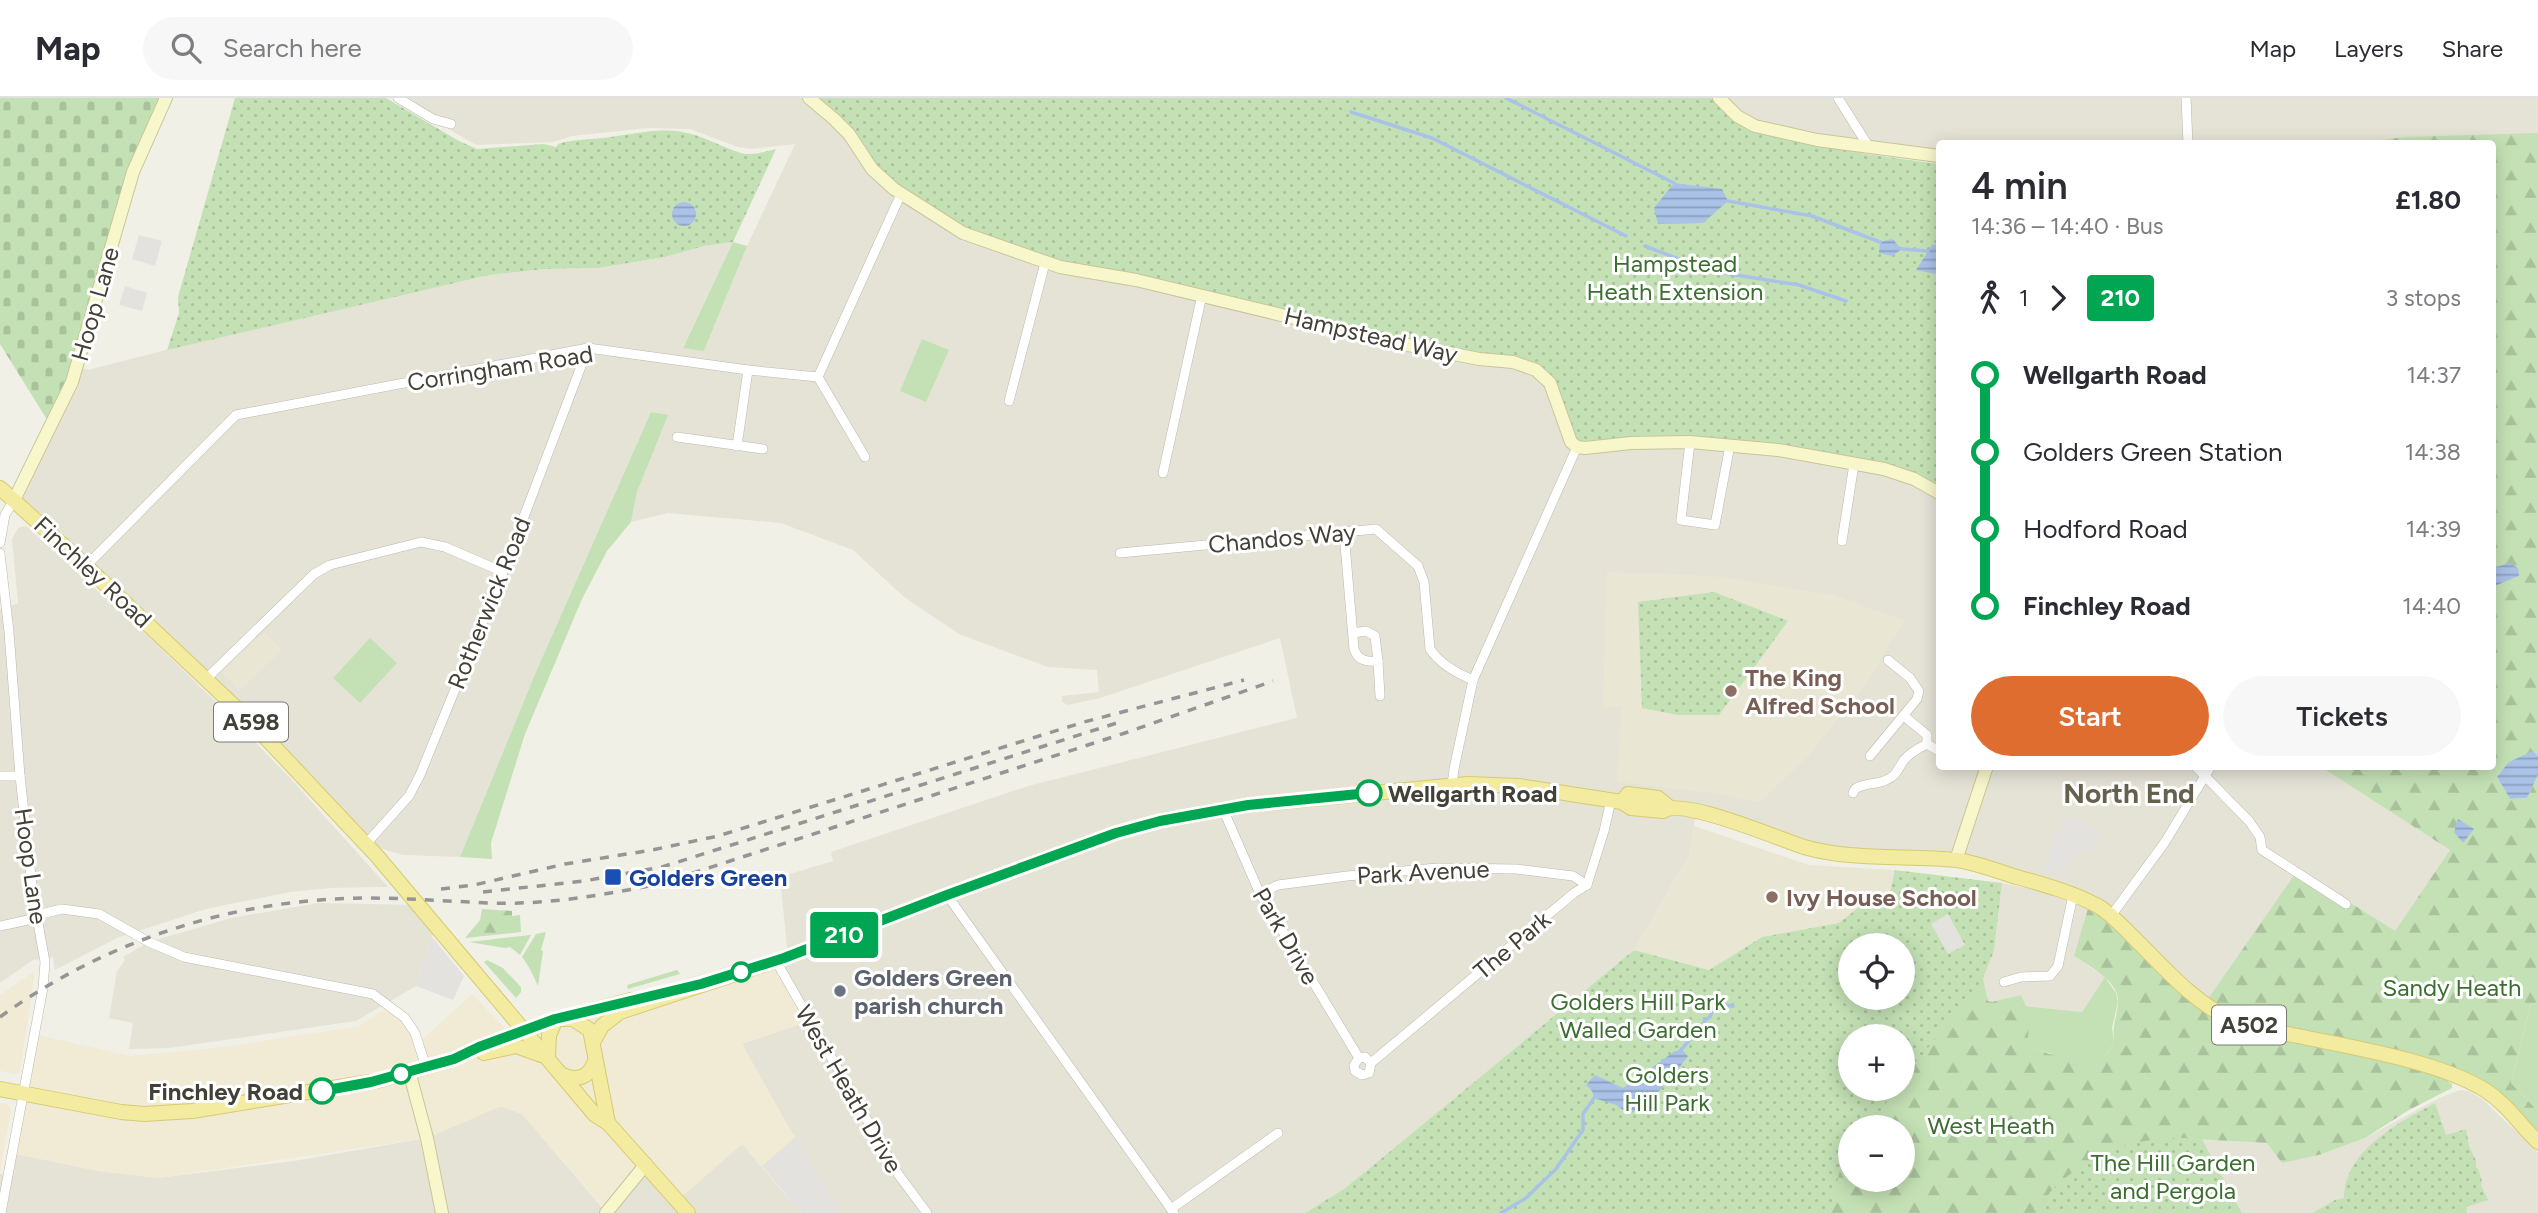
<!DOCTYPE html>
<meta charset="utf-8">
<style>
:root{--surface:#fff;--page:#f7f7f7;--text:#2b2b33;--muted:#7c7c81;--line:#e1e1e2;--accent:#df6d30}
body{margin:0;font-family:Figtree,sans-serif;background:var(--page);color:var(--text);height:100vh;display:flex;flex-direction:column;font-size:26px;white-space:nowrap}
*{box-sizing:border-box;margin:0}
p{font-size:23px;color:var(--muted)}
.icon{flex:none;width:38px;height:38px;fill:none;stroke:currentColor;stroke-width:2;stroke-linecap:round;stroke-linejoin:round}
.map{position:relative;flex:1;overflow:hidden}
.side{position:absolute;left:1936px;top:42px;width:560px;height:630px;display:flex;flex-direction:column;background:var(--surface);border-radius:7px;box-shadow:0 4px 18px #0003}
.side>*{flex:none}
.badge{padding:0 14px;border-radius:5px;font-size:24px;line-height:46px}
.tools{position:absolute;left:1838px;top:835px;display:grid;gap:14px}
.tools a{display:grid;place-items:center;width:77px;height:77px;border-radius:50%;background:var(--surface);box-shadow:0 4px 18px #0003;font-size:35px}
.map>.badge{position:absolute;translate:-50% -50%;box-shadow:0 0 0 4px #fff}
.legs{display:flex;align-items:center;gap:10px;height:77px;padding:0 35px;font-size:23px}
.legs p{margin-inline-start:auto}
.head{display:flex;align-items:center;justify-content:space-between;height:119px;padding:0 35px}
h1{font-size:38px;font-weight:600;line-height:52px}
.button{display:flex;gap:14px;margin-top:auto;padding:14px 35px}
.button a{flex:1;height:80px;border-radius:42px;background:var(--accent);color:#fff;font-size:28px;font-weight:600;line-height:80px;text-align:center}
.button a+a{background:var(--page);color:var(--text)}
ul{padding:0 35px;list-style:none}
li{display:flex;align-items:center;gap:24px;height:77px;font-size:26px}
li i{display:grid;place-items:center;width:10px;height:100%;margin:0 9px;background:currentColor}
li i::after{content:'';width:18px;height:18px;margin:-9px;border:5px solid;border-radius:50%;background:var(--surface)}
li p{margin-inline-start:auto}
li:first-child i{background:linear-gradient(#0000 50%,currentColor 0)}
li:last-child i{background:linear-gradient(currentColor 50%,#0000 0)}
header{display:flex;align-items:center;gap:42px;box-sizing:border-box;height:98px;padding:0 35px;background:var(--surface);border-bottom:2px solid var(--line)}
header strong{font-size:33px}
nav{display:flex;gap:38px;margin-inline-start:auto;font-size:24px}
.search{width:490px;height:63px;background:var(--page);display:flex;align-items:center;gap:18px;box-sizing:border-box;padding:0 24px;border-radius:38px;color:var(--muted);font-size:26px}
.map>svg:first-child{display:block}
.residential{fill:#e5e3d6}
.commercial{fill:#f1ead5}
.education{fill:#e9e7d3}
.grass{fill:#c4e1b5}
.forest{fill:url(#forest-firs);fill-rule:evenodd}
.cemetery{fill:url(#cemetery-stones)}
.park{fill:url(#park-dots);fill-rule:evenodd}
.parking{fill:#e3e2de}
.water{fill:url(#water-rules)}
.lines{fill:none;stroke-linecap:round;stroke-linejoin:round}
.stream{stroke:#aac2e7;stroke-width:3.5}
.street-casing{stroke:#bcb9ab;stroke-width:10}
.secondary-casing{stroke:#c8c59a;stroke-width:14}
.primary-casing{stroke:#d5cb72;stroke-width:16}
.street{stroke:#fff;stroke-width:9}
.secondary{stroke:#f8f6cb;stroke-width:12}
.primary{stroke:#f2eba0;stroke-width:14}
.rail{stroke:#959595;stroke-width:3.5;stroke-dasharray:9 9;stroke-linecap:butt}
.line-1-casing{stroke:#fff;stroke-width:16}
.line-1{stroke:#00a651;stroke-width:10}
.education-dot{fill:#8d6e63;stroke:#fff;stroke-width:2.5}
.stop-1-dot{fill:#fff;stroke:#00a651;stroke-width:3.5}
.transit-dot{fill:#1a4fb4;stroke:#fff;stroke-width:2.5}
.worship-dot{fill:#6b7280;stroke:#fff;stroke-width:2.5}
.labels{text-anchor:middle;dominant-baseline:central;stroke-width:6;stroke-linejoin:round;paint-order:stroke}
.shield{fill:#fff;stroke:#7b7a73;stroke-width:2}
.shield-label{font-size:23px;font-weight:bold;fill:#434137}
.park-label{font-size:24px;fill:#3c6e31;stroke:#fff}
.street-label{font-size:24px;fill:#434137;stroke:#fff}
.education-label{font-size:24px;font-weight:bold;fill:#785e54;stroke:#fff;text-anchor:start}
.stop-label{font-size:24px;font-weight:bold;fill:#434137;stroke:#fff;text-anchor:start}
.transit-label{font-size:24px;font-weight:bold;fill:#164399;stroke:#fff;text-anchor:start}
.worship-label{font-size:24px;font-weight:bold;fill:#5b616d;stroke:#fff;text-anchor:start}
.quarter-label{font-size:28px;font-weight:bold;fill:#65614f;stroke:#fff}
</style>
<header>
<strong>Map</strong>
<div class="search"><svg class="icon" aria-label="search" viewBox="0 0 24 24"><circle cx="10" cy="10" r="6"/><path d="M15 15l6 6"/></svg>Search here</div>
<nav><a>Map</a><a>Layers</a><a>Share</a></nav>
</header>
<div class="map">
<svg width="2538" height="1115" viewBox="0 0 2538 1115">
<defs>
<pattern id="forest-firs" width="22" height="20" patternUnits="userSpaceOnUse" patternTransform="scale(1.75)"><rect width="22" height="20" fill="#c4e1b5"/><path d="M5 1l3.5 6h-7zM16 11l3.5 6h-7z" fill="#aac29c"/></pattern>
<pattern id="cemetery-stones" width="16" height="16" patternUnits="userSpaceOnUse" patternTransform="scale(1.75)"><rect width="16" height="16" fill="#c4e1b5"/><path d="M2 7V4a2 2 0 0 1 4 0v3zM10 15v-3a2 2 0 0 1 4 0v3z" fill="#aac29c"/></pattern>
<pattern id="park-dots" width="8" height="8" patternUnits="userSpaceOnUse" patternTransform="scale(1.75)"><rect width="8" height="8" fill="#c4e1b5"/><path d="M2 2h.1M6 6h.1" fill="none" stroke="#aac29c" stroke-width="1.8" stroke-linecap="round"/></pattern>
<pattern id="water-rules" width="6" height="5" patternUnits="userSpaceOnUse" patternTransform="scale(1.75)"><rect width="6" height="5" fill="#aac2e7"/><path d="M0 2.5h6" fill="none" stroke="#8c9fbc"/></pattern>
</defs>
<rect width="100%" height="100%" fill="#f1f0e7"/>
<g class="residential">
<polygon points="396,0 808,0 1500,262 1684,344 1854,366 1939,395 1939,668 2321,669 2450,752 2395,834 2349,803 2205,905 2074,858 2105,879 2083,914 2025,908 2021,898 1992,905 1988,903 1983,880 1994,853 2002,785 2035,792 2067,803 2087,804 1956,762 1840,756 1696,713 1690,756 1634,852 1382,1060 1344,1091 1305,1115 842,1115 785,1023 742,946 809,923 780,870 897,819 788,859 780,779 833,763 831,754 1028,688 1297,620 1280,540 1100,600 1068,607 1062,604 1062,598 1099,594 1097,572 1048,569 959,536 904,499 853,452 781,425 668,415 631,424 637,394 667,318 651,314 535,576 460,759 403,757 366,746 14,402 77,268 88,272 212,240 489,177 544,171 598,170 665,159 704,148 733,144 683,249 704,253 747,148 795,46 752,51 738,49 690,31 648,30 572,38 553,44 476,47"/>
<polygon points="1719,0 2538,0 2538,38 2404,39 2360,46 1939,46 1939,57 1755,28"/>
<polygon points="26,428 150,540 218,606 291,681 388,789 330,790 290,794 206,811 117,840 55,872 53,859 33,862 0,885 0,512 18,505 12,441 18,430"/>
<polygon points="319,805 419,807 436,827 416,888 356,923 169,950 129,951 133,925 109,920 117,873 125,862 123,859 149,844 231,820"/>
<polygon points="2460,992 2469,993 2481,1000 2538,1054 2538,1115 2347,1115 2344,1101 2335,1102 2312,1115 2242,1115 2202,1041 2267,1045 2282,1065 2319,1057 2365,1040 2439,1000"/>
<polygon points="501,1008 522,1016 606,1114 646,1066 677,1102 742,1046 801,1115 0,1115 0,1076 8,1076 11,1055 99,1073 158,1080 294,1063 427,1040"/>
</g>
<g class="commercial">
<polygon points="773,855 809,923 742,946 783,1020 842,1115 773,1082 742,1046 677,1103 646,1067 607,1114 522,1016 501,1008 427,1040 158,1080 99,1073 11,1055 34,936 130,958 224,949 359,928 392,907 419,944 472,896 505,930 585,910"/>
<polygon points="35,873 20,974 17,976 0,973 0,897"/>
<polygon points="0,1005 8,1006 11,1013 0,1073"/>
</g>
<g class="education">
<polygon points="1607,474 1712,478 1833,497 1905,523 1889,545 1872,578 1808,658 1760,704 1713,695 1617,684 1622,609 1603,609"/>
<polygon points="264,534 282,552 239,593 222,575"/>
<polygon points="1694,728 1809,767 1895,772 1889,798 1869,801 1839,825 1762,839 1709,872 1634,852 1690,756"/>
</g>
<g class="grass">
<polygon points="733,144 747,148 704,253 683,250"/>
<polygon points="922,241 949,252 926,304 900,293"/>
<polygon points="651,314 668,317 637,394 631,424 607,453 582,501 525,636 491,745 492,761 460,759 535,576"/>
<polygon points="370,540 397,565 360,605 333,580"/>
<path d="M546,834L541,852L543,853L538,888C533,877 529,868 522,859L536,836Z"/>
<polygon points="531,837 520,857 510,849 505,850 469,844"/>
<polygon points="487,862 503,870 521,889 521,894 516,900 484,864"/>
<polygon points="677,872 680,876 628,891 627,887"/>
<path d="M2105,879L2116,895L2118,904L2112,930L2114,945C2110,950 2106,958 2099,961C2088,965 2037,956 2030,946C2024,935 2030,919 2025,908L2082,914Z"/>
<polygon points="2531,905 2538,906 2538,1009 2535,1010 2511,985"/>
</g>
<g class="forest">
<path d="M2538,35V658L2532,654L2497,679L2510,701L2527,700L2538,677V906L2531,905L2511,985L2535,1010L2538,1009V1035L2488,994L2419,967C2430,979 2440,977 2452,986V990L2409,1012L2365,1040L2319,1057L2282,1065L2267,1045L2178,1040L2060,1115H1794L1862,991L1902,990V938L1934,872L1983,880L1988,903L1992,904L2021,897L2029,916L2028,941L2035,950L2049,956L2093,962L2106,956L2114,945C2112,928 2116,922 2118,906C2121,884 2089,868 2074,858L2090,804L2205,905L2295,776L2348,803L2395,833L2450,752L2321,669L2492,668V46L2360,45L2404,39ZM1850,1029H1902V1082H1850Z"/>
<polygon points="482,811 512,813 512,818 520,817 521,834 465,840 480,822"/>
</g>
<polygon class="cemetery" points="0,0 166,0 118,125 51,328 0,246"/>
<g class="park">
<path d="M235,0H386L459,43L477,51L544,46L556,49L558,46C577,40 597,42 617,38C639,35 659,30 682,34C702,37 719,48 738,54C750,59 764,54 776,51L733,144L704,148L665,159L598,170L544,171L489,177L167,252L179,215L178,199Z"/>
<polygon points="809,0 1715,0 1723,11 1747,31 1866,56 1939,66 1939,395 1914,381 1730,347 1577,349 1544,277 1045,165 963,135 901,96"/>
<polygon points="1714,494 1788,523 1719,617 1678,617 1642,610 1638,504"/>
<path d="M1895,772L2002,785L1994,853L1983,880L1902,983V938H1850V990L1896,991L1869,1029H1850V1057L1841,1069L1829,1115H1305L1344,1091L1382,1060L1634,852L1709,872L1762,839L1839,825L1869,801L1889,798ZM1850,847H1902V900H1850Z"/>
<path d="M2435,1005L2446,1037L2466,1031L2469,1048L2476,1063V1069L2478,1071L2482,1083L2481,1087L2488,1102L2466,1109L2467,1115H2312L2335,1102L2344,1100C2345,1052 2398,1025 2435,1005Z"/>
<path d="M2178,1040L2202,1041L2242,1115H2039C2043,1086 2107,1050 2134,1045C2148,1042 2163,1041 2178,1040Z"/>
</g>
<g class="parking">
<polygon points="139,137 162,143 155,168 132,161"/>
<polygon points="125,188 147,195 142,213 119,207"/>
<polygon points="2065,718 2103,732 2090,755 2078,751 2062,778 2042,771"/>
<polygon points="1948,816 1965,847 1948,856 1931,826"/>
<polygon points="432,839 464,878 453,902 416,888"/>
<polygon points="795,1039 842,1115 801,1115 762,1068"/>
</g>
<g class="water">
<polygon points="1674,85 1722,91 1728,103 1703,125 1658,126 1654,110"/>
<circle cx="684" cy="116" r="12"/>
<polygon points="1892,141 1902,151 1892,158 1879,155 1880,144"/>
<polygon points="1939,146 1939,173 1936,176 1916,172 1932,147"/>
<polygon points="2510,465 2518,470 2519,478 2492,489 2492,470"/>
<polygon points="2533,653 2538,658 2538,677 2527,700 2510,701 2497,679 2509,664"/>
<polygon points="2458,721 2474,731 2463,745 2454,734"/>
<path d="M1675,953H1683L1688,958C1675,976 1649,1008 1629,1016L1616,1007L1594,1000L1592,993L1586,987L1595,977L1623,990Z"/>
</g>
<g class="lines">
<g class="stream">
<polyline points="1506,0 1674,85"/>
<polyline points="1351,14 1432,40 1626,138"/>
<polyline points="1728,103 1812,118 1880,144"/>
<polyline points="1645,148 1710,173 1799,187 1846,203"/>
<polyline points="1902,151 1928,153"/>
<polyline points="1680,953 1702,928 1705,922 1710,919 1713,912 1726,907 1733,908"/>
<polyline points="1501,1115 1526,1100 1556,1071 1583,1032 1583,1016 1594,1000"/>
</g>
<defs>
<g id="street">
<polyline points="398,0 433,21 451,26"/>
<polyline points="1838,0 1869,49"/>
<polyline points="2186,0 2188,46"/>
<polyline points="818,279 865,359"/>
<polyline points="1009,303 1045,165"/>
<polyline points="677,339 763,351"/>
<polyline points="1690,344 1681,422 1715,427 1730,347"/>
<polyline points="737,348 748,272"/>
<polyline points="1163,375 1202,197"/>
<path d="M1344,435L1354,551C1358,563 1367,564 1378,563L1375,538L1366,533L1353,535"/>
<polyline points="1842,443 1854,366"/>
<polyline points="0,445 5,417 14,402"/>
<polyline points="0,455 9,534 20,678 33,797 45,864 43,890 1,1115"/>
<path d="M1120,455L1376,431L1418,468L1424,484L1430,551C1440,566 1456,575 1473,582"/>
<polyline points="86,468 236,317 588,250 748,272 818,279 901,96"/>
<polyline points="1378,563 1380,598"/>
<polyline points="207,580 314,476 330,467 421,444 445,449 503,474"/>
<polyline points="1904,618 1927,637 1927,646"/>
<polyline points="1870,658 1917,601 1919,593 1910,580 1888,562"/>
<polyline points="2195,668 2249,723 2260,739 2262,752 2346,806"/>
<polyline points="0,678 20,678"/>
<polyline points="1452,687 1454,671 1473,582 1577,349"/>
<path d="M1853,695L1855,691C1866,684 1877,687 1886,682C1897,678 1898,670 1904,662C1909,655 1919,650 1927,646L1939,653"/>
<polyline points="1223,711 1260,796 1359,960"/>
<polyline points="366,746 409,698 420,677 503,474 588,250"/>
<polyline points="1260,796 1278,787 1347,778 1438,770 1516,771 1573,778 1587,787"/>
<polyline points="947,797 1174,1115"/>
<polyline points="37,817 62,811 99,816 149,844 184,859 373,896 405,920 415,935 426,969"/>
<polyline points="2111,818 2165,744 2211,668"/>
<polyline points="0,828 37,820"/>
<polyline points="776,863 898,1076 927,1115"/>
<polyline points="2004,884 2021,879 2050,878 2058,868 2073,797"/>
<polyline points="1371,965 1365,959 1359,960 1354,967 1355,973 1362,977 1369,975 1371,965 1574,795 1587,787 1604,733 1611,702"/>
<polyline points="1171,1111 1278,1035"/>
</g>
<g id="secondary">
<polyline points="809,0 834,21 849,36 872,71 894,91 963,135 1060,169 1136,182 1398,245 1479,261 1513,264 1536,272 1550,285 1571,344 1577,349 1585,350 1631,345 1690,344 1778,352 1884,371 1914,381 1939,395"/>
<polyline points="1719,0 1737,18 1755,28 1817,42 1939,58"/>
<polyline points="14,402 72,284 133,74 166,0"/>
<polyline points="1956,762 1987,668"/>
<polyline points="409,973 427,1040 442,1115"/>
<polyline points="606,1115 646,1066"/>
</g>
<g id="primary">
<polyline points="0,390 86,468 248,621 377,758 595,1017 608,1025 688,1115"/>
<polyline points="1622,704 1628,696 1658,700 1669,709"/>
<polyline points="566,919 631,902"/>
<path d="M593,944L602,928L620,914L784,860L947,797L1116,735L1160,723L1248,707L1468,686L1519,688L1622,704L1631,710L1663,713C1682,699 1779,741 1804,749C1853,763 1907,757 1957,762C1976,765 1995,772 2013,778C2042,786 2072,794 2098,808C2110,815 2120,826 2130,836C2159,864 2189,900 2226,919C2248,929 2274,933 2298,938C2354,950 2437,963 2485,992C2507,1006 2520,1027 2538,1044"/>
<polyline points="484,955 516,948 541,957"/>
<polyline points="548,960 549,937 556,921"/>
<path d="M563,977C576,983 589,980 594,965"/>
<polyline points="0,991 121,1014 144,1016 192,1013 376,983 454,961 479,949 556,921 573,921 590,932 608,1025"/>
</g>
</defs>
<use href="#street" class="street-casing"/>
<use href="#secondary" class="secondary-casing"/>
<use href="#primary" class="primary-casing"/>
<use href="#street" class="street"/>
<use href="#secondary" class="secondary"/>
<use href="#primary" class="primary"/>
<g class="rail">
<polyline points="441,791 474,787 565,766 652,752 718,738 1084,624 1244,582"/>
<polyline points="483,794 584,783 662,769 1120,624"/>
<path d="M0,919C98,848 215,807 336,801C388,798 438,803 490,805C546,807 604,797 659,786L1125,635L1273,583"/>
</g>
</g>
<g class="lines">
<defs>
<polyline id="line-1" points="322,993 371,984 454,961 479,949 555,921 701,886 784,860 947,797 1116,735 1160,723 1248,707 1369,695"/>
</defs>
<use href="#line-1" class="line-1-casing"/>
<use href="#line-1" class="line-1"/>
</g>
<g class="education-dot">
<circle cx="1731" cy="593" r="7"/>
<circle cx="1772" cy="799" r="7"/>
</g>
<g class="stop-1-dot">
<circle cx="1369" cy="695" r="12"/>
<circle cx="741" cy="874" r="9"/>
<circle cx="401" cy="976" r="9"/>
<circle cx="322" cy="993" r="12"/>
</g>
<rect class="transit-dot" x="604" y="770" width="18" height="18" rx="3.5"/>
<circle class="worship-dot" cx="840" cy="893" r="7"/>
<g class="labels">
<g class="shield">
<rect x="214" y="604.5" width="74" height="39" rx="5"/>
<rect x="2212" y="907.5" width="74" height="39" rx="5"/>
</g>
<g class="shield-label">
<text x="251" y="624">A598</text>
<text x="2249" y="927">A502</text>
</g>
<g class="park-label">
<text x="1675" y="165">Hampstead<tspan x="1675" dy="28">Heath Extension</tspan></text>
<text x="2452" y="889">Sandy Heath</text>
<text x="1638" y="903">Golders Hill Park<tspan x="1638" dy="28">Walled Garden</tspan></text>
<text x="1667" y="976">Golders<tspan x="1667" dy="28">Hill Park</tspan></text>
<text x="1991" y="1027">West Heath</text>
<text x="2173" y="1064">The Hill Garden<tspan x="2173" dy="28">and Pergola</tspan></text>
</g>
<g class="street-label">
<text transform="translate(95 206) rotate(-74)">Hoop Lane</text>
<text transform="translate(1371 237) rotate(13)">Hampstead Way</text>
<text transform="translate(500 270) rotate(-9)">Corringham Road</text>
<text transform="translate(1282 440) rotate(-5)">Chandos Way</text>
<text transform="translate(93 474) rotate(43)">Finchley Road</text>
<text transform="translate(489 505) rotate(-68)">Rotherwick Road</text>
<text transform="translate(31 768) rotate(82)">Hoop Lane</text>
<text transform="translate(1423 774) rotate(-3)">Park Avenue</text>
<text transform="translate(1286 838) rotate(60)">Park Drive</text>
<text transform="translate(1512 847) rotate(-40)">The Park</text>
<text transform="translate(849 991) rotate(60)">West Heath Drive</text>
</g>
<g class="education-label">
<text x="1745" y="579">The King<tspan x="1745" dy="28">Alfred School</tspan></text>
<text x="1786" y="799">Ivy House School</text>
</g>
<g class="stop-label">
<text x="1388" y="695">Wellgarth Road</text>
<text x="303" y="993" text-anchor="end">Finchley Road</text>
</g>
<g class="transit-label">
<text x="629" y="779">Golders Green</text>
</g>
<g class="worship-label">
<text x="854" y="879">Golders Green<tspan x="854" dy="28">parish church</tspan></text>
</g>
<g class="quarter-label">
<text x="2129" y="695">North End</text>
</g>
</g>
</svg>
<div class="tools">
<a><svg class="icon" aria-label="locate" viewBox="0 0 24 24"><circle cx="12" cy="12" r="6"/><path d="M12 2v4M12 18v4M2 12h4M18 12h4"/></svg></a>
<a>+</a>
<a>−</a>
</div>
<b class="badge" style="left:844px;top:837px;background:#00a651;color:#fff">210</b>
<section class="side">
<div class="head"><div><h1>4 min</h1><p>14:36 – 14:40 · Bus</p></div><b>£1.80</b></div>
<div class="legs"><svg class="icon" aria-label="walk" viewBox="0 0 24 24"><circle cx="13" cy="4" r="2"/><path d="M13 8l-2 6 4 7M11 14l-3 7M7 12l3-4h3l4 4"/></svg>1<svg class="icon" aria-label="forward" viewBox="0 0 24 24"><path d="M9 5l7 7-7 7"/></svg><b class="badge" style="background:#00a651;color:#fff">210</b><p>3 stops</p></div>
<ul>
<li><i style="color:#00a651"></i><b>Wellgarth Road</b><p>14:37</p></li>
<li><i style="color:#00a651"></i><span>Golders Green Station</span><p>14:38</p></li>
<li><i style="color:#00a651"></i><span>Hodford Road</span><p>14:39</p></li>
<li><i style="color:#00a651"></i><b>Finchley Road</b><p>14:40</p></li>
</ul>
<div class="button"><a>Start</a><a>Tickets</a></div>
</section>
</div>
